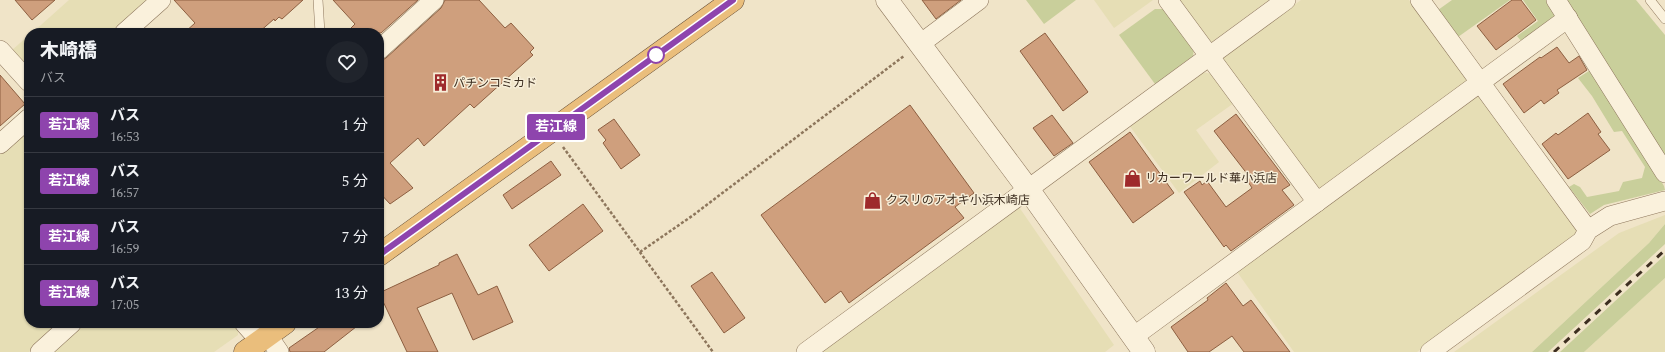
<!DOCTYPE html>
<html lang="ja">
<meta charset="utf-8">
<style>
:root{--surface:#171b24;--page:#20242c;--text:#f1f3f6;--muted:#9ea1a6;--line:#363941}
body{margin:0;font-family:Spectral,"Noto Sans JP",serif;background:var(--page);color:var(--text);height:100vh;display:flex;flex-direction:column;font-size:15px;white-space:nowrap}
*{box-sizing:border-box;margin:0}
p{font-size:13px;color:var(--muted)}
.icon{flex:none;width:22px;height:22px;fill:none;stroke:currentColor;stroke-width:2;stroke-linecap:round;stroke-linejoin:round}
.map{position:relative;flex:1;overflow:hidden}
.side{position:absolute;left:24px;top:28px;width:360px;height:300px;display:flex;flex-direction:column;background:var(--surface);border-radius:16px;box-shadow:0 1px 3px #0004}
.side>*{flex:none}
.badge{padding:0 8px;border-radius:3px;font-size:14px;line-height:26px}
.map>.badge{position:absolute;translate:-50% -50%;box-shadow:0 0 0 2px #fff}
.round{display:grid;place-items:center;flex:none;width:42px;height:42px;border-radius:21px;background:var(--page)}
.summary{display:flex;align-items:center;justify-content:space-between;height:68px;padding:0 16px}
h1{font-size:19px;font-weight:800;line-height:30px}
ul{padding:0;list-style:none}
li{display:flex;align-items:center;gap:12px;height:56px;padding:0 16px;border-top:1px solid var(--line)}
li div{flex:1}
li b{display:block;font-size:15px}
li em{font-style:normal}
li .badge{min-width:44px;font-weight:700;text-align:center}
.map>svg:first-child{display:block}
.farmland{fill:#e6deb5}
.green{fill:#c9cf9b}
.building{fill:#cf9f7d;stroke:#8d5f41}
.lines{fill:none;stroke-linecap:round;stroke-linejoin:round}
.service-casing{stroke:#8d765c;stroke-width:10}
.minor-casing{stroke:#8d765c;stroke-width:20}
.tertiary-casing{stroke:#8d765c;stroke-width:23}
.trunk-casing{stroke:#5b4430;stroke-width:23}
.path{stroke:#8d765c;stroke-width:2.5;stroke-dasharray:3 2;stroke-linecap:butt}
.service{stroke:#faf1dc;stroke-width:9}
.minor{stroke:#faf1dc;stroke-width:19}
.tertiary{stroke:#faf1dc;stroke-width:22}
.trunk{stroke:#eabe7c;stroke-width:22}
.rail{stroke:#3d2e20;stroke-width:3;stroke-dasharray:7 7;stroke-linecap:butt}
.line-casing{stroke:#fff;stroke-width:9}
.line{stroke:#8e44ad;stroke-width:6}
.stop-dot{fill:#fff;stroke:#8e44ad;stroke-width:2}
.labels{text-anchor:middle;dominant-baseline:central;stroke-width:3;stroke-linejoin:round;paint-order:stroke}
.poi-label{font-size:12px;fill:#3d2e20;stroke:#f7eed8;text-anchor:start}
</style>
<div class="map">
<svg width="1665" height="352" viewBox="0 0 1665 352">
<rect width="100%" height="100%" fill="#f0e4c8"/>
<g class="farmland">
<polygon points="69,0 152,0 115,33 32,33"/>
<polygon points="1094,0 1153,0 1114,28"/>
<polygon points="1177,0 1269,0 1209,44"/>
<polygon points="1301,0 1409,0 1470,82 1320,193 1220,59"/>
<polygon points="29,35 29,71 11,51"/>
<polygon points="1202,72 1212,74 1234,103 1196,130 1219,162 1179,193 1129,125"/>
<polygon points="1477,92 1579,234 1417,352 1294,352 1235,269"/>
<polygon points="29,128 29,323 61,323 29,352 0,352 0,154"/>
<polygon points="1019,207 1114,345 1105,352 820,352"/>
<polygon points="1665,215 1665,224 1649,243 1532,352 1454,352 1619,233"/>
<polygon points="1665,278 1665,352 1584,352"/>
<polygon points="84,323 233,323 238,329 238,335 214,352 51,352"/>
</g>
<g class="green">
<polygon points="1026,0 1076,0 1044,24"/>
<polygon points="1452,0 1510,0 1458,37 1438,10"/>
<polygon points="1523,0 1548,0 1557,15 1522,42 1517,36 1538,21"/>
<polygon points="1565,0 1636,0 1665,35 1665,161"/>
<polygon points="1155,9 1166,9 1194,49 1193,56 1155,84 1119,35"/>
<polygon points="1592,69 1664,186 1665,190 1604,205 1590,214 1569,187 1574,184 1580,187 1587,197 1619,191 1623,182 1642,178 1645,167 1622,131 1614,132 1592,96 1578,78"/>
<polygon points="1665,224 1665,244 1548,352 1532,352 1649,243"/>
<polygon points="1665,255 1665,278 1584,352 1560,352"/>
</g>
<g class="building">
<polygon points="15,0 55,0 32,20"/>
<polygon points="174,0 303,0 282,19 279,17 275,21 274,19 258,33 184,33 195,23"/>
<polygon points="333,0 418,0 381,33 346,33 355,24"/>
<polygon points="445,0 479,0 505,28 511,23 534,48 530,52 533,55 474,108 470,104 424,146 418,138 390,163 413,188 390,204 379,192 379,62 386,58 441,8"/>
<polygon points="922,0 961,0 936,19"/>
<polygon points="1512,0 1521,0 1536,20 1496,50 1477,26"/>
<polygon points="1045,33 1088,92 1063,111 1020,51"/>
<polygon points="1557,47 1569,63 1579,56 1587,70 1557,90 1559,93 1544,104 1541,100 1524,113 1503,84 1540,57 1541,58"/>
<polygon points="0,75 25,104 0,126"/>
<polygon points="910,105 974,193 955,207 964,218 849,303 841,291 825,303 761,215"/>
<polygon points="1588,113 1601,132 1598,134 1610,150 1568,179 1542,144 1556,133 1558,135"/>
<polygon points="1236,114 1290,185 1282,190 1294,205 1231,251 1226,245 1224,247 1184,192 1200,181 1202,185 1207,181 1226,207 1252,188 1245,177 1248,175 1214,131"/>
<polygon points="1052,115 1073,143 1054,156 1033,128"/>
<polygon points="614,119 640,155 621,169 603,143 606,140 598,130"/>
<polygon points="1130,132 1174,193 1133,223 1089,162"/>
<polygon points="551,161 561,175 512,209 503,195"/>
<polygon points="583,204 603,231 549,271 529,245"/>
<polygon points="457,254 478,295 497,286 513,322 473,340 452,293 417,308 438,352 407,352 379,293 439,265 439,263"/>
<polygon points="712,272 745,318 724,333 691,286"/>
<polygon points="1226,283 1243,306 1251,300 1290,352 1244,352 1232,336 1209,352 1188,352 1171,327 1208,300 1207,298"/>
<polygon points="325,323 361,323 324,352 290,352 289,348"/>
</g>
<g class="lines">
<defs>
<g id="service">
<polyline points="318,0 320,33"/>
<polyline points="1650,0 1665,19"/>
</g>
<g id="minor">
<polyline points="1168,0 1317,202"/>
<polyline points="1420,0 1588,230"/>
<polyline points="1556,0 1665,173"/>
<polyline points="124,33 161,0"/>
<polyline points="920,44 979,0"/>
<polyline points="0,50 29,82"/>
<polyline points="379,50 434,0"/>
<polyline points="0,144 29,118"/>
<polyline points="244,323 260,341"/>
<polyline points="268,336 279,352"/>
<polyline points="1133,337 1568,18"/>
<polyline points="40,352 72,323"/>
<polyline points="806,352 1286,0"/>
<polyline points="1430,352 1582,241 1588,230 1610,216 1665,201"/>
</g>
<polyline id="tertiary" points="887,0 1028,189 1144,352"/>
<g id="trunk">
<polyline points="379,255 733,0"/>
<polyline points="245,352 285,323"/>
</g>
</defs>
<use href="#service" class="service-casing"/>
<use href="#minor" class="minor-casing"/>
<use href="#tertiary" class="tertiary-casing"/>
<use href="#trunk" class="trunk-casing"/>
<g class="path">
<polyline points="563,147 713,352"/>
<polyline points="640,252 692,216 904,56"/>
</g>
<use href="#service" class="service"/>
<use href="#minor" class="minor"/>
<use href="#tertiary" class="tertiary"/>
<use href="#trunk" class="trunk"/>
<polyline class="rail" points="1554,352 1665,250"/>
</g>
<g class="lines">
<defs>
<polyline id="line" points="379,255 733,0"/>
</defs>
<use href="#line" class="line-casing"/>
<use href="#line" class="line"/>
</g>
<defs>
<symbol id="building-bare" viewBox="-9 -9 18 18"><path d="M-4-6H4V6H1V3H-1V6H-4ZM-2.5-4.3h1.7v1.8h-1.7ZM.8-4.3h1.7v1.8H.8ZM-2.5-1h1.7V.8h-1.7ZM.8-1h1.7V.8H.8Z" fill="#9e2a2b" stroke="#f7eed8" stroke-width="2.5" paint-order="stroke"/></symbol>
<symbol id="shop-bare" viewBox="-9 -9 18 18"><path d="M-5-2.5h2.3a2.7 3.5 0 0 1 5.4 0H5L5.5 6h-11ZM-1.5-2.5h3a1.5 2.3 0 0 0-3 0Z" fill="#9e2a2b" stroke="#f7eed8" stroke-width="2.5" paint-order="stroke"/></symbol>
</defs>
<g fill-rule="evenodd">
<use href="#building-bare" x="428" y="70" width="25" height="25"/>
<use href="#shop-bare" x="1120" y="166" width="25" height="25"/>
<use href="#shop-bare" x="860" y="188" width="25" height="25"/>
</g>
<circle class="stop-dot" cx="656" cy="55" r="8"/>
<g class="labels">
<g class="poi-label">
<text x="453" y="83">パチンコミカド</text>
<text x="1145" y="178">リカーワールド華小浜店</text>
<text x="886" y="200">クスリのアオキ小浜木崎店</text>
</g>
</g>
</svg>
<b class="badge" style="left:556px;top:127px;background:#8e44ad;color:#fff">若江線</b>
<section class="side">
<div class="summary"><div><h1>木崎橋</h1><p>バス</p></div><a class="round"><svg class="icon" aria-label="heart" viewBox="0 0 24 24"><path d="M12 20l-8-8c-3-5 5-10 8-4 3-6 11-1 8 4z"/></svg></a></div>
<ul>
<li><span class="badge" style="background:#8e44ad;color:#fff">若江線</span><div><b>バス</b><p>16:53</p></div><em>1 分</em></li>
<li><span class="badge" style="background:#8e44ad;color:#fff">若江線</span><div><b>バス</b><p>16:57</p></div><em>5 分</em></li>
<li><span class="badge" style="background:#8e44ad;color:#fff">若江線</span><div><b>バス</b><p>16:59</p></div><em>7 分</em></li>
<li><span class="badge" style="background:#8e44ad;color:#fff">若江線</span><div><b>バス</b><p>17:05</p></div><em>13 分</em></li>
</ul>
</section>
</div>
